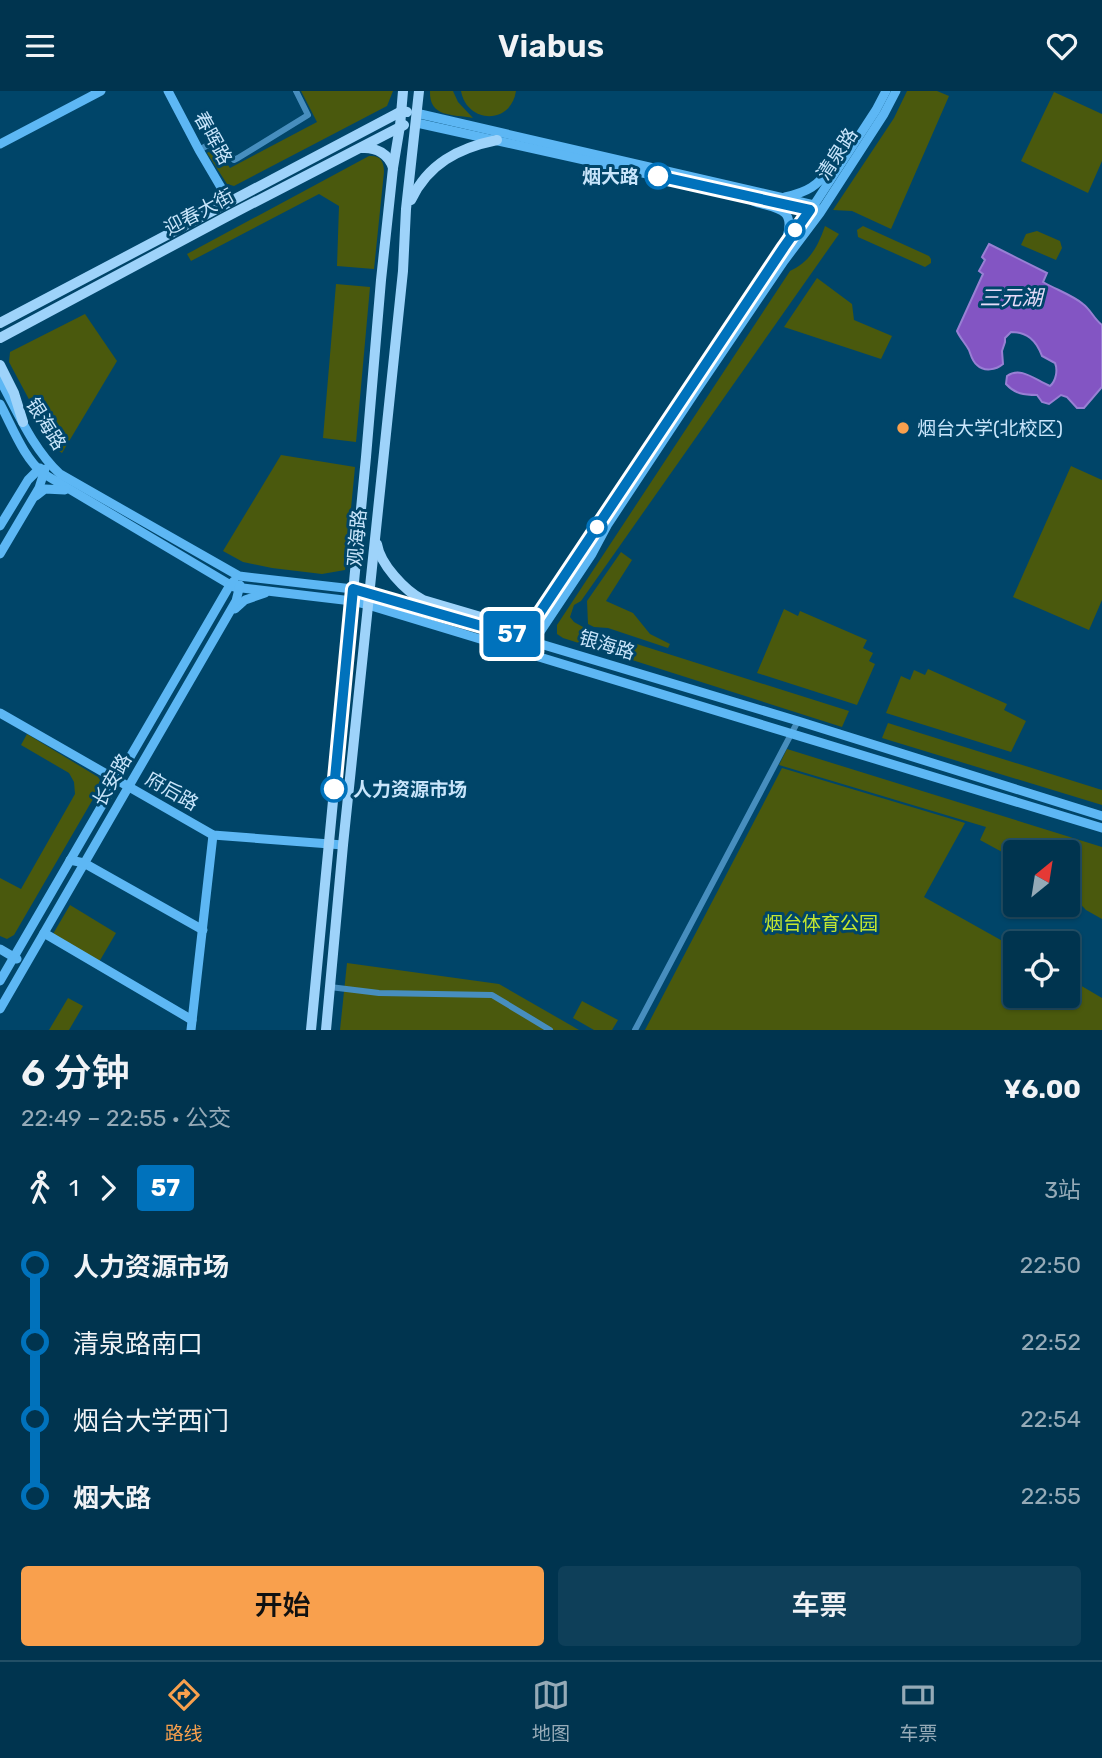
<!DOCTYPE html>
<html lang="zh">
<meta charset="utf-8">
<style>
:root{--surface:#00344f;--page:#0e3f59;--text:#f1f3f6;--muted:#95aab7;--line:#224f66;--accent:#f9a04d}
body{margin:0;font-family:Rubik,"Noto Sans SC",sans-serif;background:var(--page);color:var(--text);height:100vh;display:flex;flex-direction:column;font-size:26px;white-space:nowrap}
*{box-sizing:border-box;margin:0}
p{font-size:23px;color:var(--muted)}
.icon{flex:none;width:38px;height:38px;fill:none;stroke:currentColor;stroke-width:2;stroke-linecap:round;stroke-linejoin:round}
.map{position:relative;height:939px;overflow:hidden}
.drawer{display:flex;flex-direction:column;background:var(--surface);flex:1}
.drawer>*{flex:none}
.badge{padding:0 14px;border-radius:5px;font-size:24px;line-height:46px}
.needle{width:46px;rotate:30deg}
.fabs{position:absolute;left:1003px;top:749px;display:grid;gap:14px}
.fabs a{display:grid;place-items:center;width:77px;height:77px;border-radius:7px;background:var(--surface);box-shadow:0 2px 5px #0004,0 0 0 2px var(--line);font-size:35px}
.map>.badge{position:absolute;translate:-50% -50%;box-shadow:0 0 0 4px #fff}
.legs{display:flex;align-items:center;gap:10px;height:77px;padding:0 21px;font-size:23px}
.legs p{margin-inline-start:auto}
.head{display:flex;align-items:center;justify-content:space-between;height:119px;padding:0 21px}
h1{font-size:38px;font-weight:600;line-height:52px}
.action{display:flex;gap:14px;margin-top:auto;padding:14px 21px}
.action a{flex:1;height:80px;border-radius:7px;background:var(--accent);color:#111;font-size:28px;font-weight:600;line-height:80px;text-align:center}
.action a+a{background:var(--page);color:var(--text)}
ul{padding:0 21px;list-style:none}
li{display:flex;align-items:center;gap:24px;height:77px;font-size:26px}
li i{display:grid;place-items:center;width:10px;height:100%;margin:0 9px;background:currentColor}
li i::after{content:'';width:18px;height:18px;margin:-9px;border:5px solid;border-radius:50%;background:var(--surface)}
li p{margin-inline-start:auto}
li:first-child i{background:linear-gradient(#0000 50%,currentColor 0)}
li:last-child i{background:linear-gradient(currentColor 50%,#0000 0)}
header{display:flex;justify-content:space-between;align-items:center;height:91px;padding:0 21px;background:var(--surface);font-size:32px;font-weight:600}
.tab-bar{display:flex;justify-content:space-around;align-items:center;height:98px;border-top:2px solid var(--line);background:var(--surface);font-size:19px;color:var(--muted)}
.tab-bar a{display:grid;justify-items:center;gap:4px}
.tab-bar .active{color:var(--accent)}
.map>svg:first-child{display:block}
.green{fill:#4a590d}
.water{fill:#8355c3;stroke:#9880d4;stroke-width:2}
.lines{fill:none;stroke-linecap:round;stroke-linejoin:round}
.street{stroke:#478ebe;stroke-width:6}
.secondary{stroke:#5db7f4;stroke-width:9}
.primary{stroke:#9ed3fa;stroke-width:10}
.line-1-casing{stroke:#fff;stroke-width:16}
.line-1{stroke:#0072bc;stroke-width:10}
.stop-1-dot{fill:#fff;stroke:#0072bc;stroke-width:3.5}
.poi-dot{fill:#f9a04d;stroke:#004569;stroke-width:2.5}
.labels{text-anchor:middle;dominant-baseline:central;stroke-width:6;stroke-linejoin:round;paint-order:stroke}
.street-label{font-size:19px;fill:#c8e5fb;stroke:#004569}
.stop-label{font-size:19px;font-weight:bold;fill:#c8e5fb;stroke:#004569;text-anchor:end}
.poi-label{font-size:19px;fill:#c8e5fb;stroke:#004569;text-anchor:start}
.park-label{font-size:19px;fill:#c4e72f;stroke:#004569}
.water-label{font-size:21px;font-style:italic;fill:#e6dcf9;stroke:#004569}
</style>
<header><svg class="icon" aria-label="menu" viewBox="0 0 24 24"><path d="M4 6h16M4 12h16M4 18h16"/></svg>Viabus<svg class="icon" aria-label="heart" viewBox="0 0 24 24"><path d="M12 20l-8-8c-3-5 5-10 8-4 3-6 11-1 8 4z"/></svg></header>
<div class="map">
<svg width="1102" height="939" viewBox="0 0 1102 939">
<rect width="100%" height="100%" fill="#004569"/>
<g class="green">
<polygon points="301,0 393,0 387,15 234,95 227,93 207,62 216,57 230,77 317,31"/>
<path d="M430,0H453L458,11L473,27C453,23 429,27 430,0Z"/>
<path d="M461,0H516C511,34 467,33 461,0Z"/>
<polygon points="907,0 937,0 949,5 891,138 852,120 833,119 894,27"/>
<polygon points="1054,1 1102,23 1102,70 1088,102 1021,70"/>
<path d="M369,65C381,64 384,71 384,81L374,178L337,175L339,115L319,103L191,170L187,163Z"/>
<path d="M825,135L839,143L581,510L574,514L570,526L574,531L583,536L849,620L842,636L563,547L557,543V534L790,180C810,171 818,155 825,135Z"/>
<polygon points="863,135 929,165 931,168 931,172 925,176 858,146 857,139"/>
<polygon points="1037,140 1060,150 1062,157 1056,169 1021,154 1026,143"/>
<polygon points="817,187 852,213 854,229 892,245 881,268 784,236"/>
<polygon points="336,193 370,196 356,351 323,347"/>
<polygon points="85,223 117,270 62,362 55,357 9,271 10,261"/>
<polygon points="281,364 355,376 345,479 322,483 272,477 243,471 223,460"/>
<polygon points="1071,375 1102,389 1102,509 1089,539 1013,506"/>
<polygon points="621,461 632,469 606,510 633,522 650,543 670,553 668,557 608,537 594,536 588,533 587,510"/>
<polygon points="784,518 798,525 800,520 867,549 863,557 873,562 869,570 875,573 857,614 757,582"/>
<polygon points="928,578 1007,613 1004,619 1026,630 1011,661 886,622 901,585 910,589 914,579 925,584"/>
<polygon points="888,632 1102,699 1102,714 882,647"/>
<polygon points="27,643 98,686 101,691 100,696 14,844 7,848 0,845 0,787 21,798 75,703 74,691 69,682 21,654"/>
<polygon points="787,658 1102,756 1102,828 1086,819 1068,800 1068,761 1015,761 1015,768 980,749 986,736 779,674"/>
<polygon points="782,677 965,732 924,806 1015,857 1015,905 1068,905 1068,887 1102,907 1102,939 645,939"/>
<polygon points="70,814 116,842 99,871 53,843"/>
<polygon points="347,872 499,893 579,939 340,939"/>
<polygon points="68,907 83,915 69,939 49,939"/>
<polygon points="582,910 618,929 612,939 594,939 573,927"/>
</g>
<path class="water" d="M989,153L1047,182L1043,191C1055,198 1074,205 1083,213C1091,219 1094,228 1102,234V296L1084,317H1077L1067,306L1061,304L1049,313L1042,311L1037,304C1024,304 1015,303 1006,293L1007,285C1021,275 1035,289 1050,295C1056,290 1058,279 1055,272L1042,265C1036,249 1027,241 1011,241L1005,247V251L1002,260L1003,273C996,279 984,281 977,274C972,270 971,264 969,259C965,252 960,247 957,240L983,183L979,180L985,169L982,166Z"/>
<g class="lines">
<g class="street">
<polyline points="199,59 219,48 234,69 238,67 308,24 296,0"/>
<polyline points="330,896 379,902 492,904 550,939"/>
<polyline points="635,939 798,630"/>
</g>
<g class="secondary">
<polyline points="168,0 199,59 229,110"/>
<polyline points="416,22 814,114 816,117"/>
<polyline points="417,32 746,105"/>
<polyline points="0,53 101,0"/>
<path d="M741,104C747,107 752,110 758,112C779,118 795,118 787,146"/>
<path d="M785,106C808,101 817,95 831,77"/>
<path d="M0,289C18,322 33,358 60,383L239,485L353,498L370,502L798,630L1102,725"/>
<path d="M0,313C12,335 24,368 44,383L234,496L352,510L368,514L1102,737"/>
<polyline points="36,405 45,398 65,399"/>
<polyline points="0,435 28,389 40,377"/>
<polyline points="0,463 39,397 45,378"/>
<polyline points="235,518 245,509 265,502"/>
<polyline points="521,549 796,137 814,114 846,65 876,19 886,0"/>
<polyline points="526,562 592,463 608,433 696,300 784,170 820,122 884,23 896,0"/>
<polyline points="0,622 213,744 343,754"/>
<polyline points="70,769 84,772 203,839"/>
<polyline points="44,842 192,929"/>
<polyline points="0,858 17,868"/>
<polyline points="0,890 230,494 234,490"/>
<polyline points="0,918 236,510 240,494"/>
<polyline points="191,939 213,744"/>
</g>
<g class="primary">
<path d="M362,57C376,56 389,63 393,77"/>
<path d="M411,109C428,73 458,57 497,49"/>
<polyline points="0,232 402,20 407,21"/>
<polyline points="0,247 226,126 404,34"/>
<polyline points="0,274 14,302 23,331"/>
<path d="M377,453C380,473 405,500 423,509L491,529L502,534L517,544"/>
<polyline points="311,939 366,366 381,189 393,77 400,35 403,0"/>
<polyline points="326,939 343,754 403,180 406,118 419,0"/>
</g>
</g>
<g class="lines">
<defs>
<polyline id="line-1" points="334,698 353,498 523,547 784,156 810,119 658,85"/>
</defs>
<use href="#line-1" class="line-1-casing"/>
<use href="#line-1" class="line-1"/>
</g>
<g class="stop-1-dot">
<circle cx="658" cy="85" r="12"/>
<circle cx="795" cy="139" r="9"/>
<circle cx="597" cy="436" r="9"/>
<circle cx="334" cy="698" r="12"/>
</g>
<circle class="poi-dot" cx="903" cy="337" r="7"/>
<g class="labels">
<g class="street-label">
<text transform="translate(213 47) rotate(61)">春晖路</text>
<text transform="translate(837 63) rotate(-57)">清泉路</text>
<text transform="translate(199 121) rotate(-28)">迎春大街</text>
<text transform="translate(46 333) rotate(58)">银海路</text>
<text transform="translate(357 447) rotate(-85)">观海路</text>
<text transform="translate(607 554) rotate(17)">银海路</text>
<text transform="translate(112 689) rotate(-60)">长安路</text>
<text transform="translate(172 700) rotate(30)">府后路</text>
</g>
<g class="stop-label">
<text x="639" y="85">烟大路</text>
<text x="353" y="698" text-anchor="start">人力资源市场</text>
</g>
<g class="poi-label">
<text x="917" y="337">烟台大学(北校区)</text>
</g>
<g class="park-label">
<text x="821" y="832">烟台体育公园</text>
</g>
<g class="water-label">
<text x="1011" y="206">三元湖</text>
</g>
</g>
</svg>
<div class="fabs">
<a><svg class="needle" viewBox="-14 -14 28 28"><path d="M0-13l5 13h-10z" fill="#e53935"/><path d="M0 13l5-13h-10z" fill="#95aab7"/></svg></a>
<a><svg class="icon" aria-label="locate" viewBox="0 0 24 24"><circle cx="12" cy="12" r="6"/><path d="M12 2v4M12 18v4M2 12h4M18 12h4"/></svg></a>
</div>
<b class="badge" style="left:512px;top:543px;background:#0072bc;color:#fff">57</b>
</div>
<section class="drawer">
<div class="head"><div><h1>6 分钟</h1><p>22:49 – 22:55 · 公交</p></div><b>¥6.00</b></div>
<div class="legs"><svg class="icon" aria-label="walk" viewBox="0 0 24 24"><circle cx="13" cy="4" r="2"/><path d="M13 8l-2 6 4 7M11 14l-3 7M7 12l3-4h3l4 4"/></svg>1<svg class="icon" aria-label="forward" viewBox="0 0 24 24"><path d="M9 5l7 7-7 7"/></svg><b class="badge" style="background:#0072bc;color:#fff">57</b><p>3站</p></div>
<ul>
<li><i style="color:#0072bc"></i><b>人力资源市场</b><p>22:50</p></li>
<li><i style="color:#0072bc"></i><span>清泉路南口</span><p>22:52</p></li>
<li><i style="color:#0072bc"></i><span>烟台大学西门</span><p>22:54</p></li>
<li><i style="color:#0072bc"></i><b>烟大路</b><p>22:55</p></li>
</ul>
<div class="action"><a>开始</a><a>车票</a></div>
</section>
<nav class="tab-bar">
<a class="active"><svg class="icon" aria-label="directions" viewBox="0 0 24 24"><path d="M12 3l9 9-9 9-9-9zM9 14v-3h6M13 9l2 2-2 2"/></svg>路线</a>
<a><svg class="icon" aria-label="map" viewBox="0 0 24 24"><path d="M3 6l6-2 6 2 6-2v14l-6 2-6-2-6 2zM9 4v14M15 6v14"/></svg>地图</a>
<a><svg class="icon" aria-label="tickets" viewBox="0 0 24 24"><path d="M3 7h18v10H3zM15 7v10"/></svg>车票</a>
</nav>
